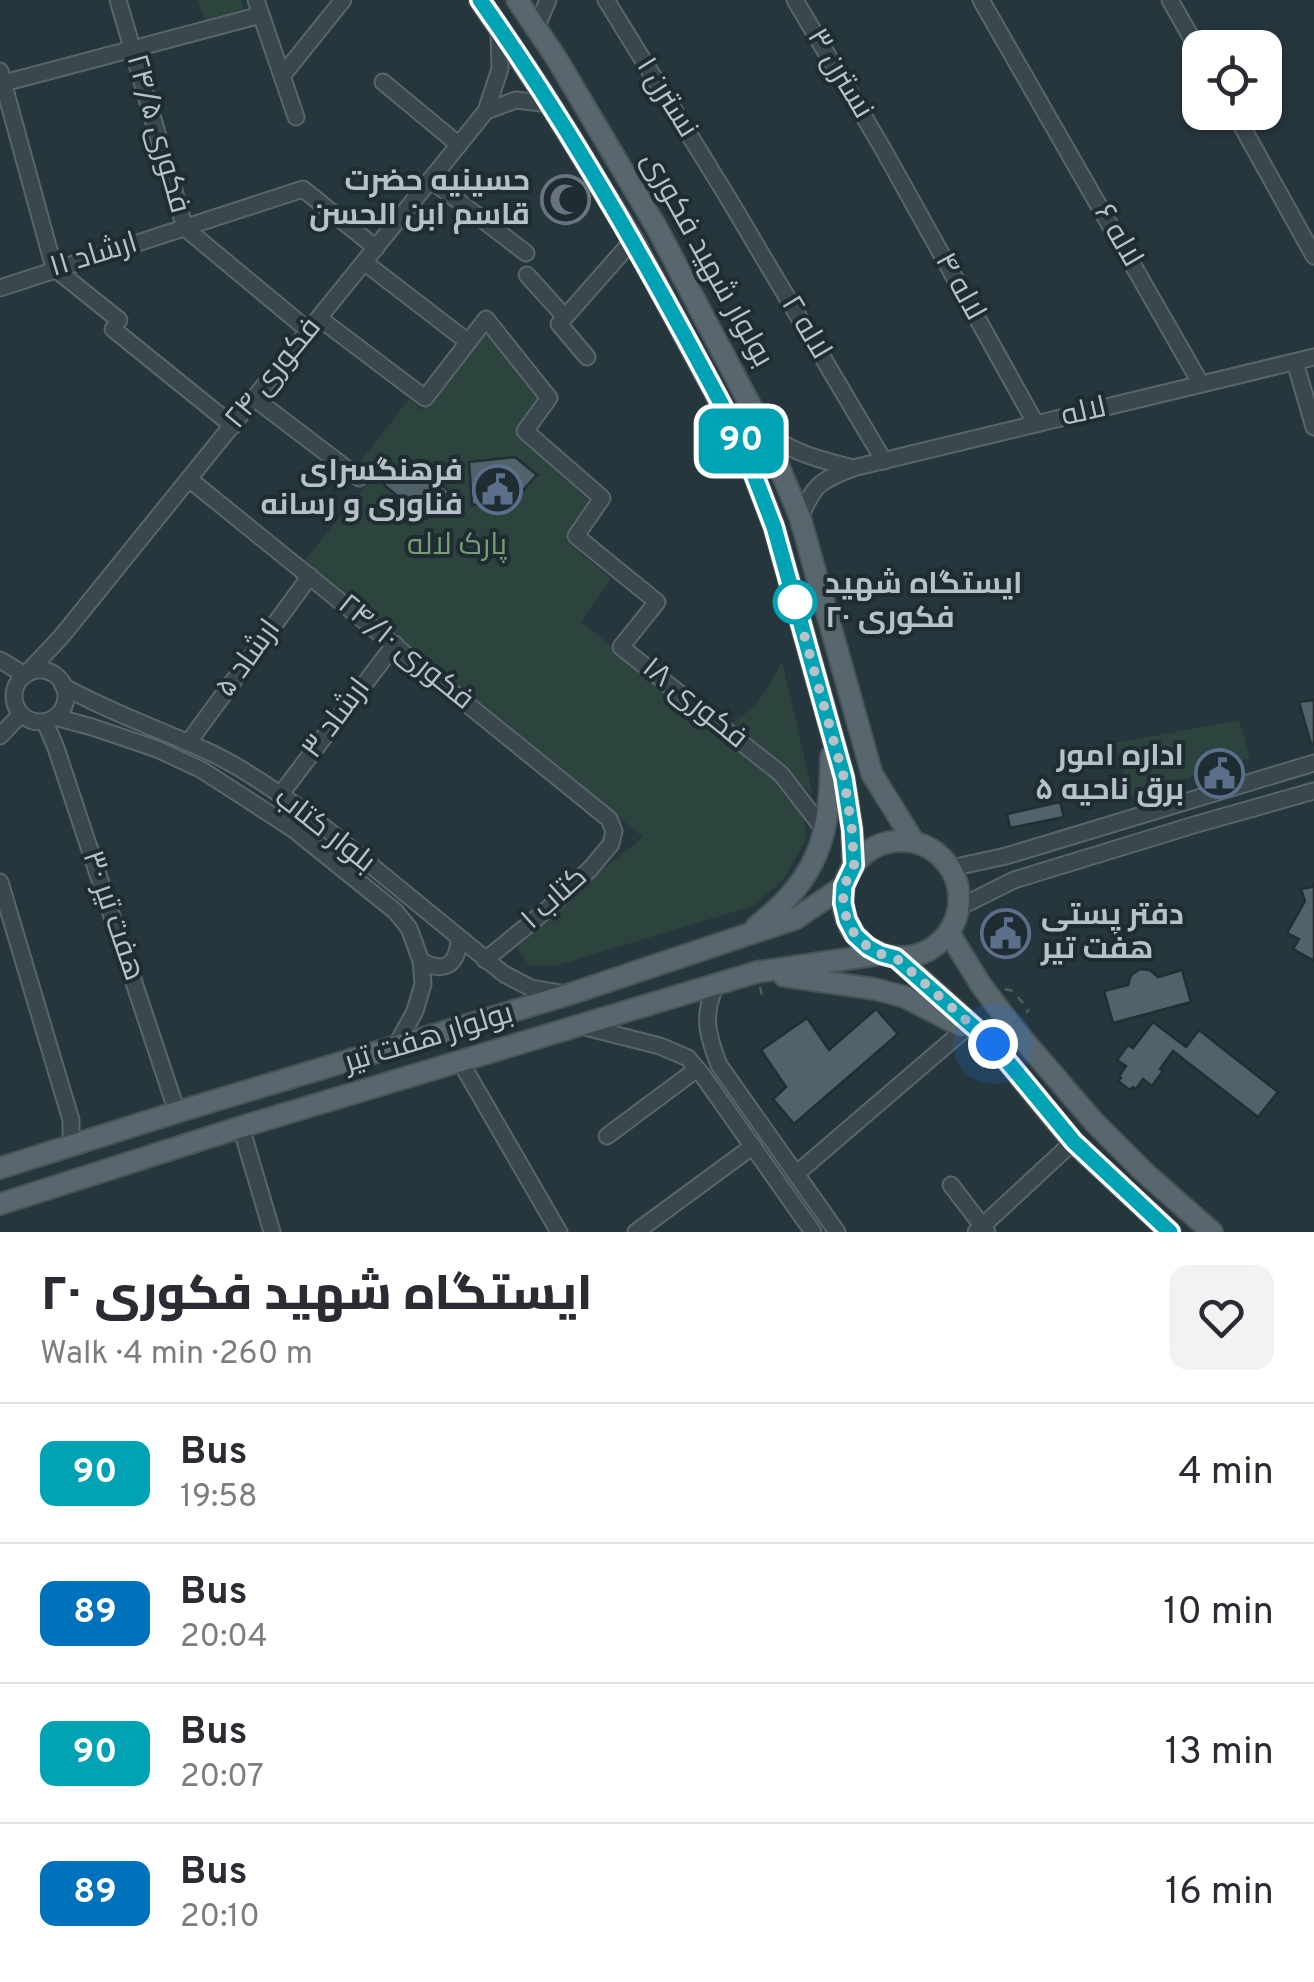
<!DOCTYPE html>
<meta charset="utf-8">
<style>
:root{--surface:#fff;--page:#f2f2f3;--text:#2b2b33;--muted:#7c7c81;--line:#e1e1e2}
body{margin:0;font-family:Overpass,Cairo,sans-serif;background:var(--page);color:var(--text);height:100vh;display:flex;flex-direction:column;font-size:38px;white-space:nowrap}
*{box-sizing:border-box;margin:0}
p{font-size:32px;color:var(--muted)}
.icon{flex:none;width:55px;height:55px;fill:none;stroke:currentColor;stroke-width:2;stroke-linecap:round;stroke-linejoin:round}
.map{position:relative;height:1232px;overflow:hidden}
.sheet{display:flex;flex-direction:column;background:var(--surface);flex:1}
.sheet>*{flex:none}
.badge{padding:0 20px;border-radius:15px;font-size:35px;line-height:65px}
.tools{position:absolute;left:1182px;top:30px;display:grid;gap:20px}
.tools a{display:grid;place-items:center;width:100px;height:100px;border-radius:20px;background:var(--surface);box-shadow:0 2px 8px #0004;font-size:50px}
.you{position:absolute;width:50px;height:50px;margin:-25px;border:8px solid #fff;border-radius:50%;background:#1a73e8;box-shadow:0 0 0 15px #1a73e833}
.map>.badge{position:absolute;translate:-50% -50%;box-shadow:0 0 0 5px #fff}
.round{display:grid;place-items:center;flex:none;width:105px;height:105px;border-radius:20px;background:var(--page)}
.headline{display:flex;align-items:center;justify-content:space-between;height:170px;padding:0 40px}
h1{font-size:48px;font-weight:800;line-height:75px}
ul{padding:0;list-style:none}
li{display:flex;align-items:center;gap:30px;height:140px;padding:0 40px;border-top:2px solid var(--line)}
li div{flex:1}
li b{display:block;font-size:38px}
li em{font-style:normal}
li .badge{min-width:110px;font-weight:700;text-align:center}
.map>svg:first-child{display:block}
.green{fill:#2c433e}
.building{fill:#51636a;stroke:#212e34;stroke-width:2.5}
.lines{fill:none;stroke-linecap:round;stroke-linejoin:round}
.minor-casing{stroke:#58656b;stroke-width:19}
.major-casing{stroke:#465359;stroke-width:24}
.path{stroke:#4a5f5b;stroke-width:2.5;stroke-dasharray:8 8;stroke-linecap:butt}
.minor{stroke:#3a474d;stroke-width:15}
.major{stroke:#58666d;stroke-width:20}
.path-bridge{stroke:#4a5f5b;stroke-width:2.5;stroke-dasharray:8 8;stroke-linecap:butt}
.line-casing{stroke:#fff;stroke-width:22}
.line{stroke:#00a3b4;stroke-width:15}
.walk{stroke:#b6c2c8;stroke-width:10;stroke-dasharray:0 18}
.stop-dot{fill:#fff;stroke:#00a3b4;stroke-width:5}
.labels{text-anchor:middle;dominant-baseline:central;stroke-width:8;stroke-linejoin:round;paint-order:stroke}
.street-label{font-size:30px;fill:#b6c2c8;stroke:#1f2c32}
.poi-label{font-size:30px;font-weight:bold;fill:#b6c2c8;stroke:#1f2c32;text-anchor:end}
.park-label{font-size:30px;fill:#779d75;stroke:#1f2c32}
.stop-label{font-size:30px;font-weight:bold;fill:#b6c2c8;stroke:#1f2c32;text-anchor:start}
</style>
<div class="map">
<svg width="1314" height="1232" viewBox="0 0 1314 1232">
<rect width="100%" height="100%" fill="#26363d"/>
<g class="green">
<polygon points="198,0 241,0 244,10 205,22"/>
<polygon points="485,329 542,394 516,429 591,503 565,540 611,579 581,622 778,777 804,809 806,840 783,880 753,906 558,965 530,966 518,951 517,938 643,837 304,561 372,478 358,465 409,399 422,410"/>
<path d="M782,661L813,795L730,724C756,709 769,688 782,661Z"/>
<polygon points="1239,720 1250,758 1129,796 1116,743"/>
</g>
<g class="building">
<polygon points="407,457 449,491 426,519 384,485"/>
<polygon points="515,457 537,475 512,502 472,505 469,462"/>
<polygon points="1314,700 1314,744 1311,744 1299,702"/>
<polygon points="1060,802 1064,817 1010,828 1007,814"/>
<polygon points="1314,883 1314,961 1293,949 1299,939 1287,933 1305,901 1301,889 1312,887"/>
<polygon points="1014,917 1021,943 998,950 991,923"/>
<polygon points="1140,969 1150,970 1158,977 1182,970 1191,1002 1113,1023 1104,991 1128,985 1131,975"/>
<polygon points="876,1009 898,1034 794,1124 773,1099 786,1087 761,1050 807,1018 829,1050"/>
<polygon points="1153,1022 1186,1047 1199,1030 1278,1092 1258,1117 1173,1051 1160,1069 1163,1071 1152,1086 1143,1079 1136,1089 1133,1087 1130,1090 1118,1081 1121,1078 1119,1076 1126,1066 1117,1060 1128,1045 1133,1048"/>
</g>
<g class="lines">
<defs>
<g id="minor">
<polyline points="118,0 185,228 309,331"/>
<polyline points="256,0 296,117"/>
<polyline points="606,0 727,196 884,461"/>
<polyline points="795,0 883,149 1036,424"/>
<polyline points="981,0 1201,384"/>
<polyline points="1170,0 1200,53"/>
<polyline points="536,28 548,0"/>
<polyline points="0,71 54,268 119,320"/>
<polyline points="282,76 343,0"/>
<polyline points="383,82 459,145"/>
<polyline points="0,84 261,15"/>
<polyline points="486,111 516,100 550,104"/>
<polyline points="1234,112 1314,256"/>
<polyline points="431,180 526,253"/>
<polyline points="364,262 468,342"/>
<polyline points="527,275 565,317"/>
<polyline points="0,288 303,189 376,248"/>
<polyline points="319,318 425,398 486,319 549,398 525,431 602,498 576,536 657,602 621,647 781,774 825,831"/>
<polyline points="113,329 233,426"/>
<polyline points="587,357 559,324 633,240"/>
<polyline points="1295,362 1314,427"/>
<polyline points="254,398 359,478"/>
<path d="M765,433C797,454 817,459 853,468"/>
<polyline points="189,479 609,819 614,831 611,844 591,868 549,908 485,960"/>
<path d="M800,517C816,482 819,482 853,468L1314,357"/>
<polyline points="0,660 25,675 61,637 486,111 500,69 499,30"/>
<circle cx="40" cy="696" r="26"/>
<path d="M63,686C109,712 159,729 207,751C242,767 275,791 307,813L504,974L531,988L566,994"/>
<polyline points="55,717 92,727 157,749 202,770 293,829 395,911 409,928 421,961 423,984 415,1011 396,1046"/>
<polyline points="45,722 56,748 177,1112"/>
<polyline points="0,736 21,714"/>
<polyline points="188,743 310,576"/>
<polyline points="280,795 395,644"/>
<polyline points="951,868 1006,856 1314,763"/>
<polyline points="0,882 71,1120 71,1145"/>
<polyline points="960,907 1014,880 1197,824 1314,791"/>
<path d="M421,961C444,973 457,966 459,940"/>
<path d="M716,985C702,1015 707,1034 719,1065L837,1232"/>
<polyline points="581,1026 660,1046 688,1058 703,1076 813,1232"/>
<polyline points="460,1061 559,1232"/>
<polyline points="241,1127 272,1232"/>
<polyline points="607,1136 697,1069"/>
<polyline points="796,1174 965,1029"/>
<polyline points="951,1185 987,1232"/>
<polyline points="636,1232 753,1146"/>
<polyline points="976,1232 1073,1142"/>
</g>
<g id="major">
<polyline points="480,0 550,104 633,240 742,443 774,527 844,778 852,829 853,865"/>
<polyline points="517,0 555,56 657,228 765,433 800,517 872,774 914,842"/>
<circle cx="901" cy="899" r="58"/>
<path d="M756,927C820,876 830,836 831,756"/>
<polyline points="949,933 981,985 1014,1029 1095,1123 1144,1172 1212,1232"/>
<polyline points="896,957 993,1044 1073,1142 1170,1232"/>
<polyline points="784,976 875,989 905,997 961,1026"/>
<polyline points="0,1168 177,1112 570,994 746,935 795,919 844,886"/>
<polyline points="0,1204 241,1127 757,972 881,954"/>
</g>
</defs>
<use href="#minor" class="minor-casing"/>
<use href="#major" class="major-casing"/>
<g class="path">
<polyline points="760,987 763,1000"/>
<polyline points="1005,989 1013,991 1029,1010"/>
<polyline points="977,1054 985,1063 982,1068"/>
</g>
<use href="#minor" class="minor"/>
<use href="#major" class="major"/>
<polyline class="path-bridge" points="977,1054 1029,1010"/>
</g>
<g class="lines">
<defs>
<path id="line" d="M480,0C580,141 662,291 742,443L774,527L844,778L852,830L854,865L844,886L843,903L847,920L855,935L868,947L881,954L896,958L993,1044L1074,1142L1170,1232"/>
</defs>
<use href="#line" class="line-casing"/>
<use href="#line" class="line"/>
<polyline class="walk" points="795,602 844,778 852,830 854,865 844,886 843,903 847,920 855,935 868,947 881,954 896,958 993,1044"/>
</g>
<defs>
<symbol id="mosque-ring" viewBox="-11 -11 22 22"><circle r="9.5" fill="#1f2c32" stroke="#6b7280" stroke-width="1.5"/><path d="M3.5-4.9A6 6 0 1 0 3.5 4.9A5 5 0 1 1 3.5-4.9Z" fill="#6b7280"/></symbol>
<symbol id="civic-ring" viewBox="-11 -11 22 22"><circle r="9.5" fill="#1f2c32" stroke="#5c6f8a" stroke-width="1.5"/><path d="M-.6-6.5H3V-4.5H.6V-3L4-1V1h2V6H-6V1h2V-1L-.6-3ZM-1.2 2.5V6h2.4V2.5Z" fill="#5c6f8a"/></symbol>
</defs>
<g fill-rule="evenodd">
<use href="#mosque-ring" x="538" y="172" width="55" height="55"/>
<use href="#civic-ring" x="470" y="462" width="55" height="55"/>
<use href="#civic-ring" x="1192" y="746" width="55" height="55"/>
<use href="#civic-ring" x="978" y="906" width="55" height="55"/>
</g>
<circle class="stop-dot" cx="795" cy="602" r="20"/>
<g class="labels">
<g class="street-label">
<text transform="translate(839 74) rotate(59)">نسترن ۳</text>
<text transform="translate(666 98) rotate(58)">نسترن ۱</text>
<text transform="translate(157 134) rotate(74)">فکوری ۲۴/۵</text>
<text transform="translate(1117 236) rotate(60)">لاله ۶</text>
<text transform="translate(94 256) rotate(-17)">ارشاد ۱۱</text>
<text transform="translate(706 260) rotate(61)">بولوار شهید فکوری</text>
<text transform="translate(959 287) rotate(61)">لاله ۴</text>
<text transform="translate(805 328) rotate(59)">لاله ۲</text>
<text transform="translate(274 374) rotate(-51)">فکوری ۲۴</text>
<text transform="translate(1084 413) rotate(-13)">لاله</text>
<text transform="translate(405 653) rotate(39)">فکوری ۲۴/۱۰</text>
<text transform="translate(249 659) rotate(-54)">ارشاد ۵</text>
<text transform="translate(694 704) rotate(39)">فکوری ١٨</text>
<text transform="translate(337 719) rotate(-53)">ارشاد ۳</text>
<text transform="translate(324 831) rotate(38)">بلوار کتاب</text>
<text transform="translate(555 899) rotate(-42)">کتاب ۱</text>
<text transform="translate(112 916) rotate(71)">هفت تیر ۳۰</text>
<text transform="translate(429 1039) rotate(-17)">بولوار هفت تیر</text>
</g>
<g class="poi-label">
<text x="530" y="182">حسینیه حضرت<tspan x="530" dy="34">قاسم ابن الحسن</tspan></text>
<text x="463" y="472">فرهنگسرای<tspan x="463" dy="34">فناوری و رسانه</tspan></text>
<text x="1184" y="757">اداره امور<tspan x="1184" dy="34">برق ناحیه ۵</tspan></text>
<text x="1041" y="916" text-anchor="start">دفتر پستی<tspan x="1041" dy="34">هفت تیر</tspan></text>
</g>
<g class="park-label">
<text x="457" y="546">پارک لاله</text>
</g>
<g class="stop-label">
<text x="825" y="585">ایستگاه شهید<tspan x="825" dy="34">فکوری ۲۰</tspan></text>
</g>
</g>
</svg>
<div class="tools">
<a><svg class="icon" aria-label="locate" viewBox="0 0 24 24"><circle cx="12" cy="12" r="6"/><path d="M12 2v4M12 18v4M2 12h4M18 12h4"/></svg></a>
</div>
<div class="you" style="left:993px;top:1044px"></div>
<b class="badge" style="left:741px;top:441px;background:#00a3b4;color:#fff">90</b>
</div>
<section class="sheet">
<div class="headline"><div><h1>ایستگاه شهید فکوری ۲۰</h1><p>Walk · 4 min · 260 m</p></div><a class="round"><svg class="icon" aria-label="heart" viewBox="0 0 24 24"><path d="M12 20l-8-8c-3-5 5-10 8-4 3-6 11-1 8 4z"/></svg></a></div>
<ul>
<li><span class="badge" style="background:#00a3b4;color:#fff">90</span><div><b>Bus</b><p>19:58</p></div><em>4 min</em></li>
<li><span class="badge" style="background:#0072bc;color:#fff">89</span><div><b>Bus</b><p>20:04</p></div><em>10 min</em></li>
<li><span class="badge" style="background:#00a3b4;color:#fff">90</span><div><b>Bus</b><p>20:07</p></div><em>13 min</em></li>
<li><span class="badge" style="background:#0072bc;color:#fff">89</span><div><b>Bus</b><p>20:10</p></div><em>16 min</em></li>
</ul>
</section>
